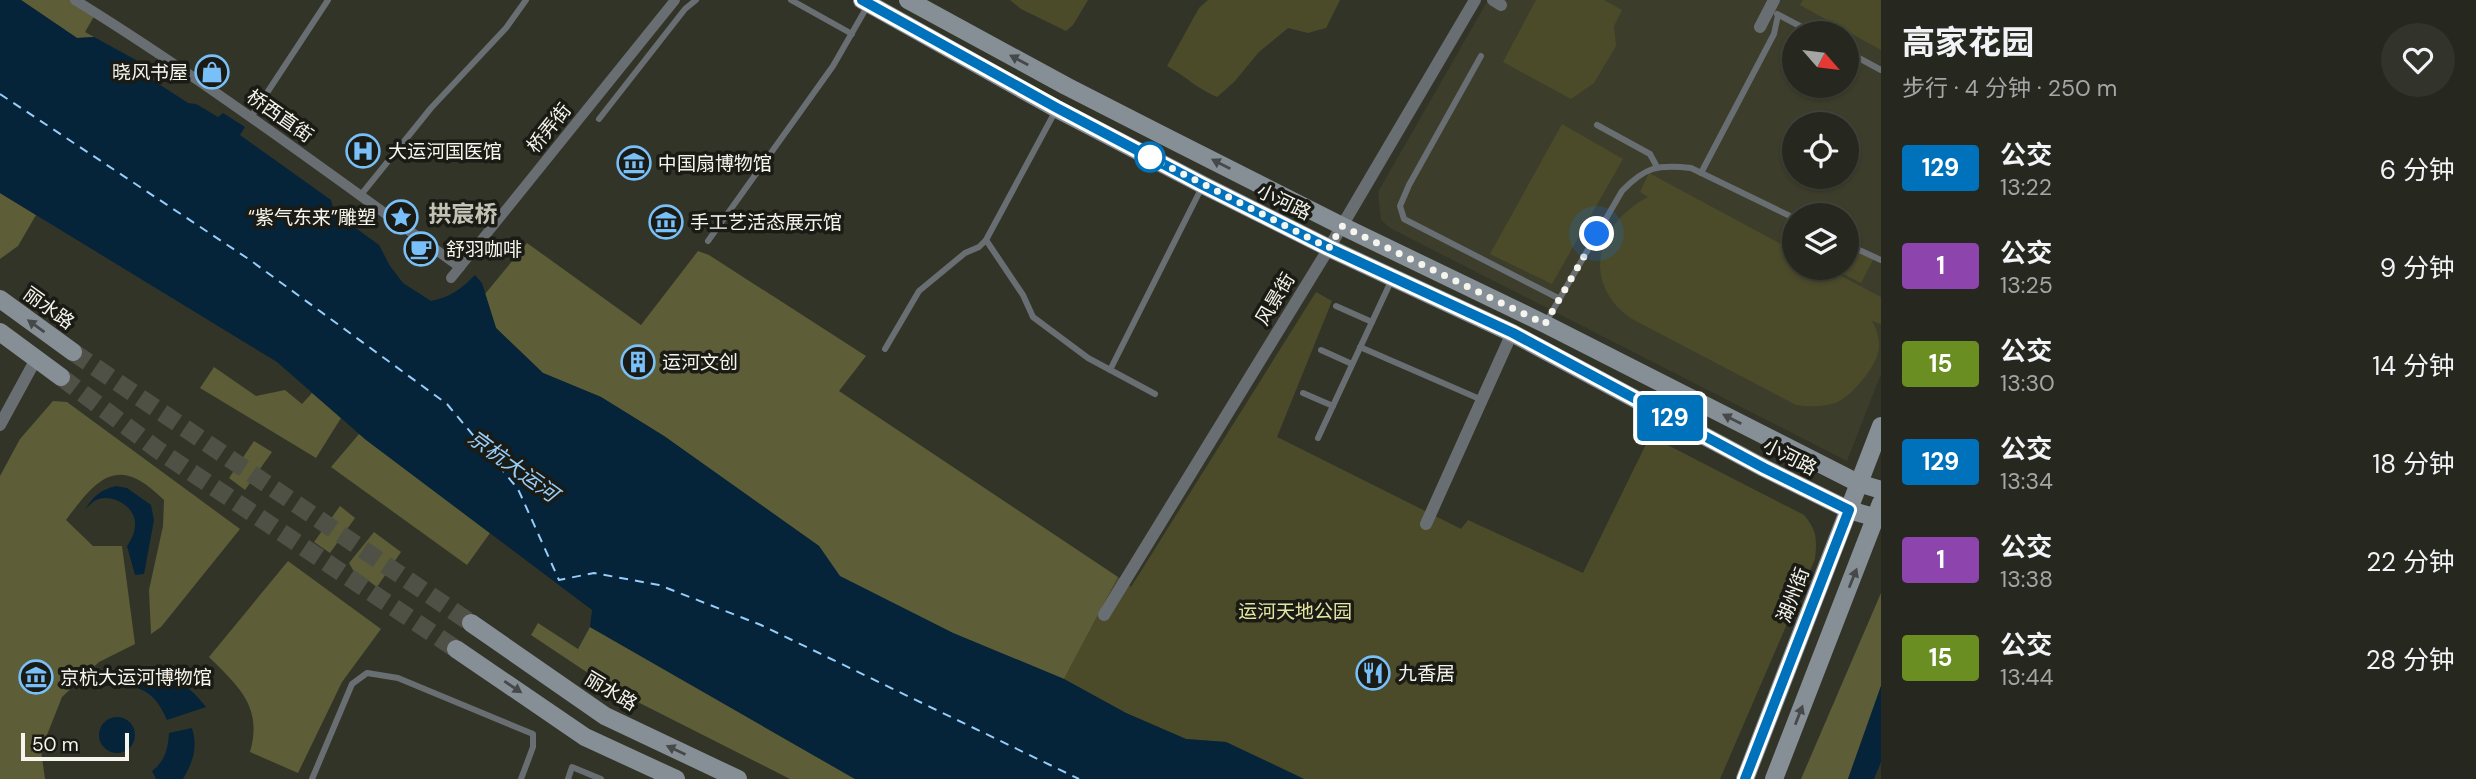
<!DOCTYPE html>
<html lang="zh">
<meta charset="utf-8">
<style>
:root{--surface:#26271e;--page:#32332b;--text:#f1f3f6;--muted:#a4a5a4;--line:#42443c}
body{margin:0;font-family:"DM Sans","Noto Sans SC",sans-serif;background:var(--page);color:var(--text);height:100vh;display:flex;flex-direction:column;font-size:26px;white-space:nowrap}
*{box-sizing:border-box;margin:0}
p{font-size:23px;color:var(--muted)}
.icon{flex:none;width:38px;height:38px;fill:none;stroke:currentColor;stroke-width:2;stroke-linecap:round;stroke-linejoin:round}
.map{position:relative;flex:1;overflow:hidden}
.side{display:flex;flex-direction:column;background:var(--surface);width:595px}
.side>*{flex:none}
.badge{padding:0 14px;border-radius:5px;font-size:24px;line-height:46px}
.needle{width:46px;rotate:118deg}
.tools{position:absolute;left:1782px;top:21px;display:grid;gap:14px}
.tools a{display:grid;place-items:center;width:77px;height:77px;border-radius:50%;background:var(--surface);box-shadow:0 2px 5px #0004,0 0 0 2px var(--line);font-size:35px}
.scale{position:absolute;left:21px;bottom:18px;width:108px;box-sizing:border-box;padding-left:7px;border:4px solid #f5f5ed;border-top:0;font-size:19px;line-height:24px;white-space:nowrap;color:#f5f5ed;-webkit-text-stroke:5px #1b1b15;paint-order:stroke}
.you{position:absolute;width:35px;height:35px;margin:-18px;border:5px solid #fff;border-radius:50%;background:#1a73e8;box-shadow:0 0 0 10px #1a73e833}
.map>.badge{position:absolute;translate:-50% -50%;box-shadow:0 0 0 4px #fff}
.round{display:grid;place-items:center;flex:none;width:74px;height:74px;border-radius:37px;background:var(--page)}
.head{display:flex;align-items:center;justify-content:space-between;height:119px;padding:0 21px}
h1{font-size:33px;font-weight:700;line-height:52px}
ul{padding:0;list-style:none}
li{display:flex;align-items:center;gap:21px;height:98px;padding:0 21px}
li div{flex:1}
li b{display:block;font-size:26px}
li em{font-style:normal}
li .badge{min-width:77px;font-weight:700;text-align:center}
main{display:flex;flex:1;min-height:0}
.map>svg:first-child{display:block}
.built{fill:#3d3d2b;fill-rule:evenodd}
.green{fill:#4b4b2a}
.forest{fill:#5d5d38}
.water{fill:#05243a}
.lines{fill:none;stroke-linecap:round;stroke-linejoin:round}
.ferry{stroke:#97cdfa;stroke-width:2;stroke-dasharray:9 7;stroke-linecap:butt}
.secondary-tunnel{stroke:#505146;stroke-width:18;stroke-dasharray:18 9;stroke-linecap:butt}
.service{stroke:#696e72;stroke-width:6}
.pedestrian{stroke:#696e72;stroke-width:10}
.minor{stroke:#696e72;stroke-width:12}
.secondary{stroke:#878f96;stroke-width:18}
.oneway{fill:#464949}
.line-casing{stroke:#fff;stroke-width:16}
.line{stroke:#0072bc;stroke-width:10}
.walk{stroke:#f5f5ed;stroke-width:7;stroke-dasharray:0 12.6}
.stop-dot{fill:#fff;stroke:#0072bc;stroke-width:3.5}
.labels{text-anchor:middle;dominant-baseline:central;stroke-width:7;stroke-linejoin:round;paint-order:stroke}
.poi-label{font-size:19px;fill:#f5f5ed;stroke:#1b1b15;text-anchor:start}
.street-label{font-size:19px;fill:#f5f5ed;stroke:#1b1b15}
.park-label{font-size:19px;fill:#e5e5a3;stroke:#1b1b15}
.water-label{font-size:21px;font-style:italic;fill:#97cdfa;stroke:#1b1b15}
.quarter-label{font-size:23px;font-weight:bold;fill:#c3c4b5;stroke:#1b1b15}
</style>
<main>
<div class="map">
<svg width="1881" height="779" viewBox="0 0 1881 779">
<rect width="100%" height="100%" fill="#333428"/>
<path class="built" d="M1488,0H1881V374L1847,461L1390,228L1381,220L1378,192ZM1794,33H1846V86H1794ZM1794,124H1846V177H1794ZM1794,215H1846V268H1794Z"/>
<g class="green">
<polygon points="1010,0 1088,0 1073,25 1066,31 1021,9"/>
<path d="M1208,0H1340L1326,28L1308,33L1288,28L1259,52L1234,82L1217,97C1199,90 1185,76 1167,66L1199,8Z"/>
<polygon points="1536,0 1604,0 1622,10 1614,26 1616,46 1594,83 1571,99 1503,62"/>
<polygon points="1803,0 1881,0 1881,50 1800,5"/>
<polygon points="1562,124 1623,159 1552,284 1490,254"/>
<path d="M1649,173L1794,251V268H1826L1881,297V324L1872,321C1877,329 1881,343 1878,353C1874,369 1851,397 1835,403C1822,407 1809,407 1796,405L1632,319C1580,283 1596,224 1648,197L1640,192Z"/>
<polygon points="1846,243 1874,258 1861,283 1832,268 1846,268"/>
<path d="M1316,292L1332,301L1277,437L1461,529L1468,520L1583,573L1650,436L1804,515C1817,530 1817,540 1815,559L1720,779H1304L1226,742L1186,739L1126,713L1064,679L1118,577L1131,587Z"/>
</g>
<g class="forest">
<polygon points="21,0 75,0 96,13 85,32 94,37 77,38"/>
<polygon points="0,193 36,215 18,246 0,259"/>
<polygon points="527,243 641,325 698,251 709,255 866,356 839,391 1118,577 1064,679 953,633 839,576 819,546 664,436 601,397 543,373 496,328 485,294"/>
<polygon points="214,367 256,396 285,390 302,404 312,393 341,418 316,458 200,388"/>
<path d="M53,401L67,402L240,529L161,627L151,634L149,590L163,526L164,500C119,455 99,475 66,520L93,546H122L135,644L99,662L62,697L41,750L45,779H0V476L20,439Z"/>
<polygon points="359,434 490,533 467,565 331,467"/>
<polygon points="254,441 272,452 245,490 229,478"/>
<polygon points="340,506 355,518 330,553 314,542"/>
<polygon points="374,532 401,552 377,587 353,570 349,563"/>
<path d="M288,561L381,629L342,682L298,773L250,752C263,707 239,687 209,657Z"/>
<polygon points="1881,593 1881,686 1848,779 1801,779"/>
<polygon points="538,623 578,649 590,627 855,779 790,779 612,689 531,635"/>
</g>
<g class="water">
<path d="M0,0H21L77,38L94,37L136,60L142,73L188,103L196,104L218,117L223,113L245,127L240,135L331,200L334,212L379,245L390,266L403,283L431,301C451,297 461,289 475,275L482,283L496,328L543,373L601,397L664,436L819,546L840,576L953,633L1064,679L1126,713L1186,739L1226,742L1304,779H855L590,627L592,610L366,440L277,362L0,193Z"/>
<path d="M116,486L127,488L151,505L154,520L144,574L135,575L127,546C140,528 138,509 116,500C111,498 104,497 99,499C94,500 89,506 85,509C94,496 100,490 116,486Z"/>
<path d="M158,672C180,680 192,689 206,707L167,720C152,685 134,684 99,686L126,673Z"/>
<polygon points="1881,686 1881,762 1874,779 1848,779"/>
<circle cx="117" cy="735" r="18"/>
<path d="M192,728C198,748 193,762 183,779H156L152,771C165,761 168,749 169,733Z"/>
</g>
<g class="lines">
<polyline class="ferry" points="0,94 250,260 447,404 518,489 559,580 594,573 659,585 761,625 1079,779"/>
<g class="secondary-tunnel">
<polyline points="73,352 471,623"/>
<polyline points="61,377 158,450 456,649"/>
</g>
<g class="service">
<polyline points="791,0 852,34"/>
<polyline points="1777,14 1813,33"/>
<polyline points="1846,51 1881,70"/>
<polyline points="1481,56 1409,185 1400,206 1404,219 1560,299"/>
<polyline points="251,117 328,0"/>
<polyline points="599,119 685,9 696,0"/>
<polyline points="1597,125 1650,154 1657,167"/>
<polyline points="1701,173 1774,34 1778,15"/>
<polyline points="360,196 431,108 506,28 526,0"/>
<polyline points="986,240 1023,295 1033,317 1088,358 1155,394"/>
<polyline points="708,241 833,66 868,5"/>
<polyline points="1846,244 1881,260"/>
<polyline points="1336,306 1372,322"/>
<path d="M1546,322L1622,191C1645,167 1658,164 1691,168L1794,218"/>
<polyline points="1360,347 1482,400"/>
<polyline points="885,349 919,291 965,253 979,247 986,240 1056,110"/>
<polyline points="1321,350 1352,364"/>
<polyline points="1110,370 1202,187"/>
<polyline points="1303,393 1333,406"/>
<polyline points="1318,438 1392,279"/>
<polyline points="312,779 352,684 367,673 398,678 533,734 533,747 521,779"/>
<polyline points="568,779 572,767 601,779"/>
</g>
<g class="pedestrian">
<path d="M75,0C208,82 333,177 460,267"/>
<polyline points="451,278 675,0"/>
</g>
<g class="minor">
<polyline points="1493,0 1501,5"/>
<polyline points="1760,27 1774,0"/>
<polyline points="0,425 36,359"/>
<polyline points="1426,524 1512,333"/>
<polyline points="1104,615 1329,248 1475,0"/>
</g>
<g class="secondary">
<polyline points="862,0 1057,109 1203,185 1329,248 1512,333 1764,468 1849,510 1881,519"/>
<polyline points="908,0 1066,86 1160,134 1342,226 1545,324 1858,483 1881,490"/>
<polyline points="0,299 73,352"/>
<polyline points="0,332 61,377"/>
<polyline points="471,623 605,716 738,779"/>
<polyline points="456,649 585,737 676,779"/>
<polyline points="1745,779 1881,426"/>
<polyline points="1774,779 1881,503"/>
</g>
</g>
<defs><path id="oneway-solid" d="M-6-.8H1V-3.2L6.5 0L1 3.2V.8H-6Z" transform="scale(1.75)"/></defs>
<g class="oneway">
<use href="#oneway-solid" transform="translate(1019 60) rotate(-152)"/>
<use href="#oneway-solid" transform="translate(1221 164) rotate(-153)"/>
<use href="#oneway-solid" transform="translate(36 326) rotate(-144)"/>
<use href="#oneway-solid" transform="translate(1732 419) rotate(-153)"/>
<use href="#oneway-solid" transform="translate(1853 578) rotate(-68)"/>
<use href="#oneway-solid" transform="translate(513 687) rotate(34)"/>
<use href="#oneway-solid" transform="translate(1799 715) rotate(-69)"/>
<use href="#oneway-solid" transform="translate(676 750) rotate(-155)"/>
</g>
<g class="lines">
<defs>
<polyline id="line" points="862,0 1057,108 1203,185 1329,248 1513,333 1764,468 1849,510 1745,779"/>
</defs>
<use href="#line" class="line-casing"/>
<use href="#line" class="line"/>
<polyline class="walk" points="1150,157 1329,248 1342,226 1545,324 1597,234"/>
</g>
<defs>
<symbol id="shop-ring" viewBox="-11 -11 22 22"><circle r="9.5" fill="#1b1b15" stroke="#79bff8" stroke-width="1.5"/><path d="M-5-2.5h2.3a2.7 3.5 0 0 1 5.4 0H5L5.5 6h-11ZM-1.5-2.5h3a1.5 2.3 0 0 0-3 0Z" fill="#79bff8"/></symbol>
<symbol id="hospital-ring" viewBox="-11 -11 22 22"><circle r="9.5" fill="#1b1b15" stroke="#79bff8" stroke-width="1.5"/><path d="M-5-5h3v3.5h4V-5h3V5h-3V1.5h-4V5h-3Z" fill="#79bff8"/></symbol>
<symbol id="museum-ring" viewBox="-11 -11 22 22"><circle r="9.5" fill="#1b1b15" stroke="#79bff8" stroke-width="1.5"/><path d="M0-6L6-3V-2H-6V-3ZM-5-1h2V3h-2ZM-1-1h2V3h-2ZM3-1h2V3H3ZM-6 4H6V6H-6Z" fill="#79bff8"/></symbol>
<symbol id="sight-ring" viewBox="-11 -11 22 22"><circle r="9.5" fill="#1b1b15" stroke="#79bff8" stroke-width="1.5"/><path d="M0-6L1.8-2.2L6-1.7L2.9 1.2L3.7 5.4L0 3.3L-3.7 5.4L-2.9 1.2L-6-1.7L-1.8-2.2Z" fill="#79bff8"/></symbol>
<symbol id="cafe-ring" viewBox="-11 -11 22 22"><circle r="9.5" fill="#1b1b15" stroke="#79bff8" stroke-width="1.5"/><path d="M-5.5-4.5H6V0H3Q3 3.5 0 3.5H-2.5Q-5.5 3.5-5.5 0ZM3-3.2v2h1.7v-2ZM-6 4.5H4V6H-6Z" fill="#79bff8"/></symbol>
<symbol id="building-ring" viewBox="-11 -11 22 22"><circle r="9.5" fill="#1b1b15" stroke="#79bff8" stroke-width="1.5"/><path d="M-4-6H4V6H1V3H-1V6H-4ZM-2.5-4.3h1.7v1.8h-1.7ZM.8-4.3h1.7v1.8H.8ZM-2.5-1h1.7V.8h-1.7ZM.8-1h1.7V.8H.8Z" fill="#79bff8"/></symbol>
<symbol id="restaurant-ring" viewBox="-11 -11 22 22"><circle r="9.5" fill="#1b1b15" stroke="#79bff8" stroke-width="1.5"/><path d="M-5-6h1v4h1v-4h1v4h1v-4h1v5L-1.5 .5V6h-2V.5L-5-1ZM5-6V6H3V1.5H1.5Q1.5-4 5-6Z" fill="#79bff8"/></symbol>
</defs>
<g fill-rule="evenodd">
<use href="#shop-ring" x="193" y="53" width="38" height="38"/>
<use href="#hospital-ring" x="344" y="132" width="38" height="38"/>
<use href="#museum-ring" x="615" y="144" width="38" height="38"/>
<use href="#sight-ring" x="382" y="198" width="38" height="38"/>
<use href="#museum-ring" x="647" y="203" width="38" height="38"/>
<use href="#cafe-ring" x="402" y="230" width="38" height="38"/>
<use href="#building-ring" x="619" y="343" width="38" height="38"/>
<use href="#restaurant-ring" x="1354" y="654" width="38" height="38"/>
<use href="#museum-ring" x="17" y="658" width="38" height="38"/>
</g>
<circle class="stop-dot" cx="1150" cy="157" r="14"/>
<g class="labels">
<g class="poi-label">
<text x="188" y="72" text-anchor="end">晓风书屋</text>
<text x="388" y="151">大运河国医馆</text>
<text x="658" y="163">中国扇博物馆</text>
<text x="376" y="217" text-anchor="end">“紫气东来”雕塑</text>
<text x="690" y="222">手工艺活态展示馆</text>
<text x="446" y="249">舒羽咖啡</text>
<text x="662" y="362">运河文创</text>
<text x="1398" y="673">九香居</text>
<text x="60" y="677">京杭大运河博物馆</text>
</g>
<g class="street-label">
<text transform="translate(280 116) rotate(35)">桥西直街</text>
<text transform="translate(549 128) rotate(-51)">桥弄街</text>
<text transform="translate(1284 202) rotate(26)">小河路</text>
<text transform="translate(1275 299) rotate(-59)">风景街</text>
<text transform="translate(49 308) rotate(36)">丽水路</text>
<text transform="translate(1790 457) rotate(27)">小河路</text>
<text transform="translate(1793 595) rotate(-69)">湖州街</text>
<text transform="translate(611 691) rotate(31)">丽水路</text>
</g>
<g class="park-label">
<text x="1295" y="611">运河天地公园</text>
</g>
<g class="water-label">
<text transform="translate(513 466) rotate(36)">京杭大运河</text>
</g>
<g class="quarter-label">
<text x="463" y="214">拱宸桥</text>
</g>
</g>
</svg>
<div class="tools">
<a><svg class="needle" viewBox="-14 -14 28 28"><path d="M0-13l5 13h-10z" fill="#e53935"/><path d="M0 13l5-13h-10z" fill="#a4a5a4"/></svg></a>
<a><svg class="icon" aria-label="locate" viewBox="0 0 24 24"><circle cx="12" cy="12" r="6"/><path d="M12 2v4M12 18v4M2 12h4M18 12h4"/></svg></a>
<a><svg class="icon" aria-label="layers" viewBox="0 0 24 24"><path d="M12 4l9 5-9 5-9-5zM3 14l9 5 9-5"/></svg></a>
</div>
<div class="scale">50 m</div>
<div class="you" style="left:1597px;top:234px"></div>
<b class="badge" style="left:1670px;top:418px;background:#0072bc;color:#fff">129</b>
</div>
<section class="side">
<div class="head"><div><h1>高家花园</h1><p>步行 · 4 分钟 · 250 m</p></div><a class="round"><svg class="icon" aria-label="heart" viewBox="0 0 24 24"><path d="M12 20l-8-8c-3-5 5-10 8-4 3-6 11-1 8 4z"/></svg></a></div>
<ul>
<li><span class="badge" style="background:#0072bc;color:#fff">129</span><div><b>公交</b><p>13:22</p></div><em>6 分钟</em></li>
<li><span class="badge" style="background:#8e44ad;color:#fff">1</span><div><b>公交</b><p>13:25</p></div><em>9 分钟</em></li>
<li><span class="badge" style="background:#6b8e23;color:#fff">15</span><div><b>公交</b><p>13:30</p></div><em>14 分钟</em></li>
<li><span class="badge" style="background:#0072bc;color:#fff">129</span><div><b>公交</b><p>13:34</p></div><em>18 分钟</em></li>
<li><span class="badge" style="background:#8e44ad;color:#fff">1</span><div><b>公交</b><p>13:38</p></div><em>22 分钟</em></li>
<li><span class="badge" style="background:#6b8e23;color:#fff">15</span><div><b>公交</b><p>13:44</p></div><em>28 分钟</em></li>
</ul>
</section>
</main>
